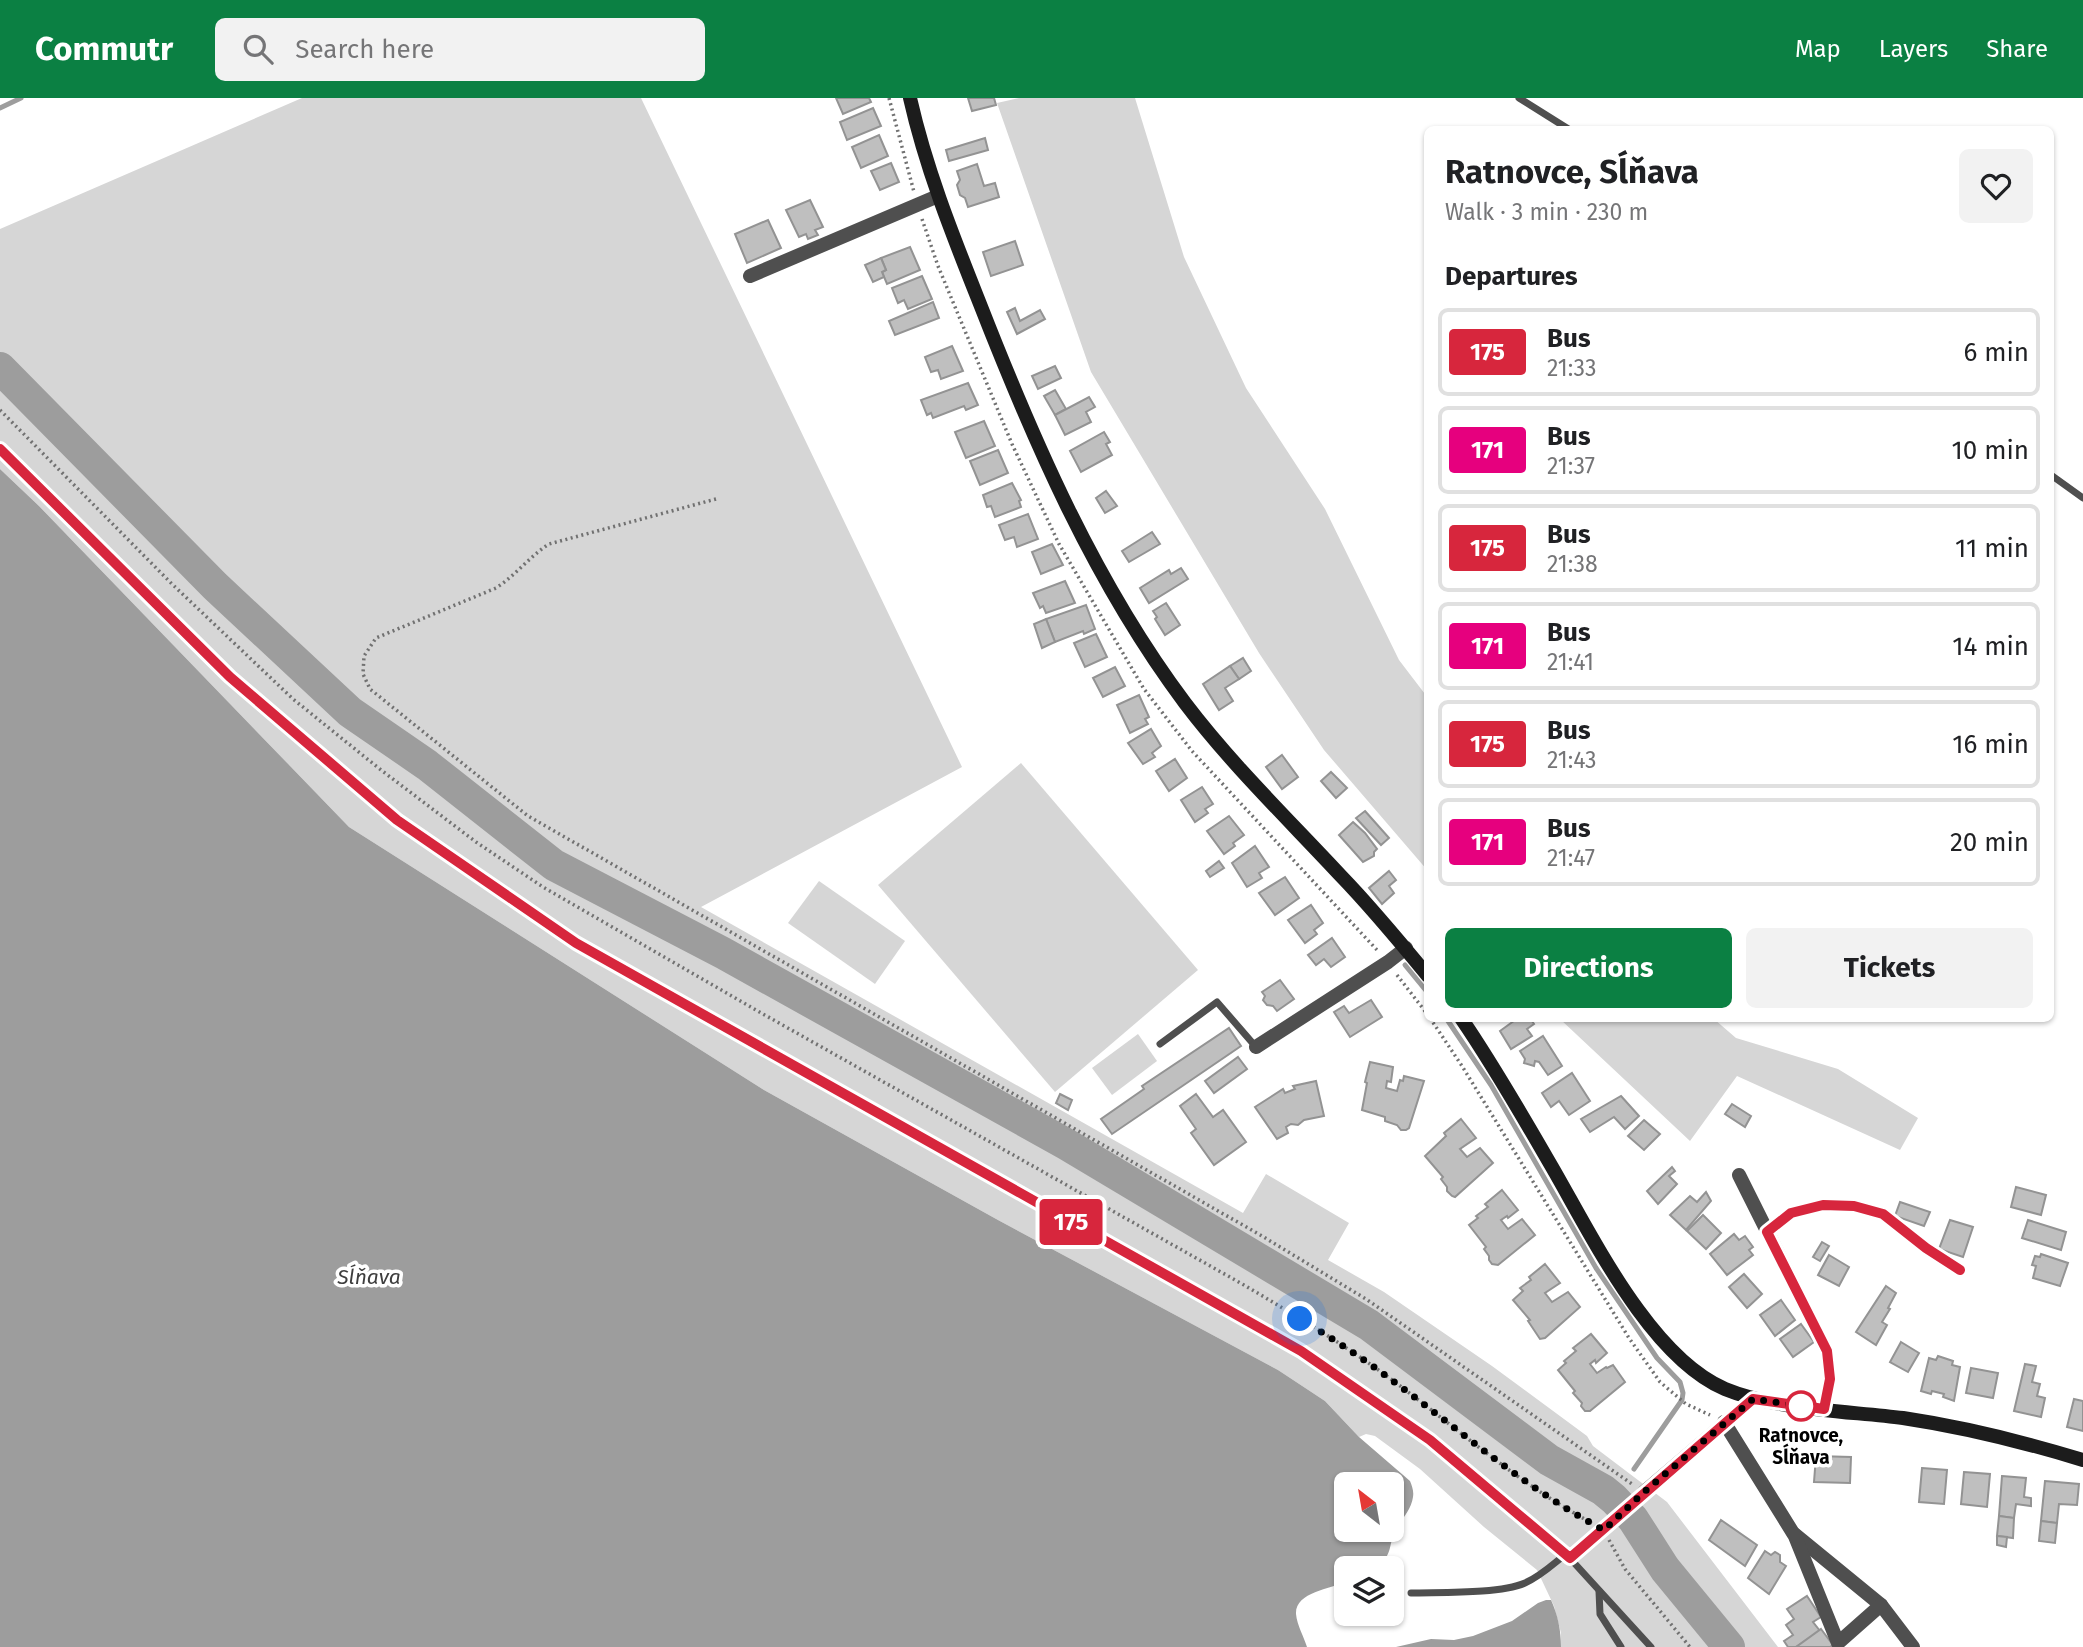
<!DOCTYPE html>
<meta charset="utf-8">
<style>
:root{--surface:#fff;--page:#f2f2f2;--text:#202124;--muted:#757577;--line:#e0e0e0;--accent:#0b8043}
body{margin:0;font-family:"Fira Sans",sans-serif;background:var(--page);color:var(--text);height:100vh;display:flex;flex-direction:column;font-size:26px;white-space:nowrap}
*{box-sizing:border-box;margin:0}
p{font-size:23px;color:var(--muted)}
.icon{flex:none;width:38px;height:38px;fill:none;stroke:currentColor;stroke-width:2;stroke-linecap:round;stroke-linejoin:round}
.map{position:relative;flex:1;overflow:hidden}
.panel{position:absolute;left:1424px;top:28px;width:630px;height:896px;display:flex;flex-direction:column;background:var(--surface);border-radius:10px;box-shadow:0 2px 5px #0004}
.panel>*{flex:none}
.badge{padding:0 14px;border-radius:5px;font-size:24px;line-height:46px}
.needle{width:46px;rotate:329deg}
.controls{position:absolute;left:1334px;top:1374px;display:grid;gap:14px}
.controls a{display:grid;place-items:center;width:70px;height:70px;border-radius:10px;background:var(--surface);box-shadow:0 2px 5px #0004;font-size:35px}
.you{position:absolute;width:35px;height:35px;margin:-18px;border:5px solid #fff;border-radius:50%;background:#1a73e8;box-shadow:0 0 0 10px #1a73e833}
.map>.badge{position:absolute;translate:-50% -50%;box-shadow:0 0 0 4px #fff}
h2{padding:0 21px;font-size:26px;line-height:63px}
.round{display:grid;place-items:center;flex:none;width:74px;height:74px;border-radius:10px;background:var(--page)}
.headline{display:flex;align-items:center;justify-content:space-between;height:119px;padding:0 21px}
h1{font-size:33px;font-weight:700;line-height:52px}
.action{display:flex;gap:14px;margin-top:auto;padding:14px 21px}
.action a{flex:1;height:80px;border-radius:10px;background:var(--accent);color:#fff;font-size:28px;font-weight:700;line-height:80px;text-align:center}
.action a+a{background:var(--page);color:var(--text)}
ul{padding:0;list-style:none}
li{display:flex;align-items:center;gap:21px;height:88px;margin:0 14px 10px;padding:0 7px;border:4px solid var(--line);border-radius:10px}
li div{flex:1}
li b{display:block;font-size:26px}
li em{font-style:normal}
li .badge{min-width:77px;font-weight:700;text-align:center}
header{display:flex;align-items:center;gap:42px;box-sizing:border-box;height:98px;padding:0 35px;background:var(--accent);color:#fff}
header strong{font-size:33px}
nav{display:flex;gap:38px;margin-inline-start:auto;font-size:24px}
.search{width:490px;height:63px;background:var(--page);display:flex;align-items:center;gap:18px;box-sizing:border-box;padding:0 24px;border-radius:10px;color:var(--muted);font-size:26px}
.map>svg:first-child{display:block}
.green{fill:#d6d6d6}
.water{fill:#9d9d9d;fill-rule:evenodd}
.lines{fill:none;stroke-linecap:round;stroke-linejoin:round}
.stream{stroke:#9d9d9d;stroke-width:5}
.river{stroke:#9d9d9d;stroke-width:32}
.building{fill:#bfbfbf;stroke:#939393;stroke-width:2}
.path{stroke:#717171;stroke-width:3.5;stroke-dasharray:2 3.5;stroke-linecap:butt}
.service{stroke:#4f4f4f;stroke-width:7}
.minor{stroke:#4f4f4f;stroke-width:14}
.secondary{stroke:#1c1c1c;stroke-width:14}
.line-casing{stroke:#fff;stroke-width:16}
.line{stroke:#d7263d;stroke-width:10}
.walk{stroke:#000;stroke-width:7;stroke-dasharray:0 12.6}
.stop-dot{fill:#fff;stroke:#d7263d;stroke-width:3.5}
.labels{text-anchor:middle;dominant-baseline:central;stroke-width:7;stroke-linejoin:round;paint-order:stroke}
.stop-label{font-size:19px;font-weight:bold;fill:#000;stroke:#fff}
.water-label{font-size:21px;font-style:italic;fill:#3e3e3e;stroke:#fff}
</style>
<header>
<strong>Commutr</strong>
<div class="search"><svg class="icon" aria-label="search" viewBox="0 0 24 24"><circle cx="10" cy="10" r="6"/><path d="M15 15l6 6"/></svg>Search here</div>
<nav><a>Map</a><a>Layers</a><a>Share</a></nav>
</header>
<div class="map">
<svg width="2083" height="1549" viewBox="0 0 2083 1549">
<rect width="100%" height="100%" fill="#fff"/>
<g class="green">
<polygon points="302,0 641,0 962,669 701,809 1243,1115 1266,1076 1349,1125 1328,1162 1384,1194 1492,1268 1587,1338 1593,1348 1667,1404 1778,1549 1561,1549 1561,1535 1554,1508 1537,1472 1484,1429 1420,1371 1375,1338 1366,1336 1359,1339 1325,1303 1278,1272 998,1122 764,992 349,729 39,408 0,371 0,131"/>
<polygon points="1019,0 1135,0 1184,159 1246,290 1325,411 1399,562 1428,600 1428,773 1324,652 1259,555 1091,274 997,5"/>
<polygon points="1021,665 1198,872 1055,994 878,787"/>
<polygon points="819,783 905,843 875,886 788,825"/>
<polygon points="1560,921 1714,921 1736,940 1838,971 1918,1020 1900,1052 1737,978 1690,1043"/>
<polygon points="1138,936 1157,963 1112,997 1092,970"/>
</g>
<g class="water">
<path d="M0,371L39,408L349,729L764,992L998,1122L1278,1272L1325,1303L1359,1339L1410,1383C1412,1388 1414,1393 1413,1399C1411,1414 1398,1424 1393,1438C1390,1447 1390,1457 1383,1463C1371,1472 1359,1470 1346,1470V1484C1330,1491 1295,1494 1296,1516C1297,1527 1304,1539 1307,1549H0ZM1346,1386H1391V1432H1346Z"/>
<path d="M1546,1502H1551C1558,1517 1561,1533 1561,1549H1396L1431,1541L1454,1542L1473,1538L1512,1523L1538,1505Z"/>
</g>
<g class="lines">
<g class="stream">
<polyline points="0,10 21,0"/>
<polyline points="1405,867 1428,895"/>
<polyline points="1446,920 1491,987 1596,1170 1657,1260 1680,1284 1683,1295 1682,1302 1634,1371"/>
<polyline points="1611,1399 1617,1391"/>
</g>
<polyline class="river" points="0,270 215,488 350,614 427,667 554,767 723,855 1066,1046 1369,1227 1549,1362 1603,1392 1614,1401 1633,1421 1665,1471 1729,1549"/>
</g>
<g class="building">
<polygon points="836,0 869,0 871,4 843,16"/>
<polygon points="968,0 994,0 996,7 972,13"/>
<polygon points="873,10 881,28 847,42 840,24"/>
<polygon points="879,37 888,58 861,70 852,49"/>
<polygon points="985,40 988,52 949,63 946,52"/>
<polygon points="891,65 899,84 880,92 871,73"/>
<polygon points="977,66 984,88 995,85 999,99 968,109 965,100 960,97 957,87 960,82 957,73"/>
<polygon points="810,102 823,129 815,132 818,137 808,141 806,136 799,139 786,112"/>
<polygon points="768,122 781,150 747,165 735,136"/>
<polygon points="1015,143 1023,167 991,178 983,154"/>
<polygon points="910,149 920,172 887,186 882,174 886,172 881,160"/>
<polygon points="881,160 886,172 882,174 884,179 873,184 865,167"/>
<polygon points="922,178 932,201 908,211 904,202 898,205 892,190"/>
<polygon points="933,204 939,220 895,237 889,223"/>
<polygon points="1015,210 1020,223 1040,212 1045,221 1017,236 1007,214"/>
<polygon points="952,248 963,273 941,281 938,272 931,274 925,259"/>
<polygon points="1055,268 1061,280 1038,291 1032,278"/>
<polygon points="968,285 978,307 966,312 964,308 933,320 931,315 927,317 921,302"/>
<polygon points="1055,292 1066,311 1055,317 1044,298"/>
<polygon points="1089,299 1095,309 1086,314 1091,324 1065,337 1055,317"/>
<polygon points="984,323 995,348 966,360 955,334"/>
<polygon points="1104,334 1110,344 1106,346 1112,357 1081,374 1070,353"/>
<polygon points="998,352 1008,375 980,387 970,363"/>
<polygon points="1012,385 1021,402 1019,403 1021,409 995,419 991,408 987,409 983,397"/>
<polygon points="1106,393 1117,408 1105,415 1096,400"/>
<polygon points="1028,416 1038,441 1017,449 1014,439 1005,442 999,427"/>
<polygon points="1152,434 1160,446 1129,464 1122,453"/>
<polygon points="1052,446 1063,467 1041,476 1032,454"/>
<polygon points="1181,470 1188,481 1149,505 1140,490 1169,472 1171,476"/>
<polygon points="1065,483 1075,505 1046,515 1043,508 1040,510 1033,495"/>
<polygon points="1166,505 1180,527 1165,537 1155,521 1157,519 1153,513"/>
<polygon points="1086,507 1095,531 1084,536 1083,533 1055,544 1046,521"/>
<polygon points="1046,521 1055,544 1042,550 1034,526"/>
<polygon points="1096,536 1107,559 1085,569 1074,545"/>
<polygon points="1243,560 1251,573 1239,581 1230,568"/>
<polygon points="1230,568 1239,581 1225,590 1233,603 1219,612 1203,586"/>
<polygon points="1115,569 1125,588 1103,599 1093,580"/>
<polygon points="1139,597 1149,619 1145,621 1148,626 1130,635 1117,607"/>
<polygon points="1151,631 1161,648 1152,655 1155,659 1143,666 1128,645"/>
<polygon points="1282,657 1298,679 1282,691 1266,669"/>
<polygon points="1175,661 1187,680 1169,693 1156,673"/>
<polygon points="1331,674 1347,690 1336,700 1321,683"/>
<polygon points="1202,689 1213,706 1205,711 1208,715 1195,724 1181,702"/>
<polygon points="1365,713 1389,740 1381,747 1356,720"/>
<polygon points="1229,718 1244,737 1233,745 1235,748 1224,756 1207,733"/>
<polygon points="1353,724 1365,735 1377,751 1374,754 1374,758 1363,764 1339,737"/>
<polygon points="1255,748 1269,769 1259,775 1262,780 1247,789 1232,765"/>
<polygon points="1219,763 1224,770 1210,779 1206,773"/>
<polygon points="1389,773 1396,782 1389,788 1394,795 1382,806 1369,790"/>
<polygon points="1285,779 1299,800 1275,817 1259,795"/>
<polygon points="1311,807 1323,825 1314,832 1317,836 1305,845 1288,822"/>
<polygon points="1332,840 1345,859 1331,869 1324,861 1316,867 1308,857"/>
<polygon points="1280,882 1294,901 1277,913 1273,908 1267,907 1263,902 1265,898 1262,894"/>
<polygon points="1371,902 1382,919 1350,939 1334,914 1344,908 1349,915"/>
<polygon points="1518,920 1530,920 1534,926 1527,931 1532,938 1511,951 1500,933"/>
<polygon points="1229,930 1241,948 1112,1036 1101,1021 1144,991 1142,988"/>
<polygon points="1543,938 1562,968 1548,977 1539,964 1535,963 1534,968 1524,965 1525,961 1520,953"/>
<polygon points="1238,959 1247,971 1214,995 1205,983"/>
<polygon points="1370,964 1393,969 1391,984 1387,983 1386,990 1397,993 1400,982 1403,983 1404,978 1424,983 1409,1030 1406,1032 1401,1032 1397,1027 1385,1023 1385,1019 1362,1012 1367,985 1365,984"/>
<polygon points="1572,975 1590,1003 1569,1017 1559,1003 1551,1009 1542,995"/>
<polygon points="1316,983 1324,1018 1304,1022 1298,1027 1291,1026 1286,1029 1288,1035 1277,1041 1255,1009 1283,991 1285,995 1295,991 1293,988"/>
<polygon points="1060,996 1072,1002 1068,1012 1056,1005"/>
<polygon points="1196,996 1213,1019 1223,1012 1246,1044 1214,1067 1191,1035 1196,1031 1180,1008"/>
<polygon points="1621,998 1639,1018 1625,1031 1614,1019 1590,1034 1581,1021"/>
<polygon points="1732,1006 1751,1018 1745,1029 1725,1016"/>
<polygon points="1461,1021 1476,1040 1460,1051 1467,1059 1480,1050 1493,1065 1455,1099 1452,1098 1447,1093 1447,1089 1441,1081 1443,1079 1425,1058 1446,1038 1444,1035"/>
<polygon points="1644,1022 1660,1036 1644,1052 1628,1038"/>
<polygon points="1672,1069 1675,1073 1669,1078 1677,1086 1658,1106 1647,1093"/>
<polygon points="2016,1089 2046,1097 2041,1117 2011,1109"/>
<polygon points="1502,1092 1518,1112 1508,1120 1507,1118 1501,1122 1508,1131 1522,1121 1535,1137 1498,1167 1492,1166 1489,1162 1489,1158 1484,1151 1486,1149 1469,1127 1478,1120 1476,1118 1488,1109 1485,1106"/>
<polygon points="1706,1094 1711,1103 1686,1132 1670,1117 1690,1098 1697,1104"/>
<polygon points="1900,1104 1930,1114 1924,1128 1895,1118"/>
<polygon points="1703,1117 1721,1135 1706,1151 1687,1133"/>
<polygon points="1950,1122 1973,1129 1963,1159 1939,1151"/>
<polygon points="2028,1122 2066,1134 2061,1152 2022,1140"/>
<polygon points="1734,1136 1739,1142 1745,1138 1753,1149 1749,1152 1753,1157 1727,1177 1710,1156"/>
<polygon points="1822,1144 1829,1148 1820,1163 1813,1159"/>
<polygon points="2041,1156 2068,1165 2060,1188 2033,1180 2036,1168 2032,1167 2035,1158 2040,1159"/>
<polygon points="1829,1157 1849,1169 1839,1188 1818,1177"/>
<polygon points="1545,1166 1560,1185 1545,1195 1552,1204 1568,1194 1580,1209 1545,1240 1540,1241 1528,1223 1530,1222 1513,1202 1523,1193 1520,1190 1531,1182 1529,1179"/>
<polygon points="1744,1176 1762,1196 1747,1210 1729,1189"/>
<polygon points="1886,1188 1896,1195 1888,1210 1890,1211 1882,1224 1887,1227 1876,1247 1856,1234"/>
<polygon points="1781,1202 1795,1222 1775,1238 1760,1217"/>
<polygon points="1801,1226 1814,1244 1793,1259 1780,1241"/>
<polygon points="1591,1236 1607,1255 1596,1265 1595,1262 1590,1266 1597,1275 1606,1269 1607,1270 1613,1267 1625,1284 1590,1313 1585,1313 1581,1308 1582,1305 1573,1295 1575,1293 1558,1272 1566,1265 1564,1263 1576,1253 1573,1250"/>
<polygon points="1901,1244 1919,1255 1908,1274 1890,1264"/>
<polygon points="1938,1258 1953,1263 1952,1267 1960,1269 1954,1303 1943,1299 1944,1296 1932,1293 1931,1296 1921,1293 1929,1260 1936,1262"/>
<polygon points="2025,1266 2036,1268 2032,1284 2040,1286 2037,1298 2045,1300 2041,1319 2014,1313"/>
<polygon points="1971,1270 1998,1275 1993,1300 1966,1295"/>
<polygon points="2074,1301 2083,1303 2083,1333 2067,1329"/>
<polygon points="1816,1358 1851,1359 1850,1385 1814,1384"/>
<polygon points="1922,1370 1947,1372 1944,1406 1919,1404"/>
<polygon points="1964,1374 1990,1376 1987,1409 1961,1406"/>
<polygon points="2002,1378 2026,1380 2024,1399 2031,1400 2031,1408 2016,1406 2014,1420 1999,1418"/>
<polygon points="2045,1383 2079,1386 2077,1407 2059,1406 2057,1425 2041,1423"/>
<polygon points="1999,1418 2014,1420 2013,1440 1997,1438"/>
<polygon points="1721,1422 1757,1447 1745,1468 1709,1442"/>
<polygon points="2041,1423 2057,1425 2055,1445 2039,1443"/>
<polygon points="1997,1438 2007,1439 2006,1449 1997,1447"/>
<polygon points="1765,1453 1771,1457 1775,1454 1780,1457 1780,1464 1786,1468 1769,1496 1748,1480"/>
<polygon points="1807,1498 1821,1519 1813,1524 1820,1533 1796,1549 1788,1549 1784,1543 1793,1537 1786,1527 1794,1521 1787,1511"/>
<polygon points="1821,1531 1833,1547 1830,1549 1796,1549"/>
</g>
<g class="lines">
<g class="path">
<polyline points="889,0 914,94"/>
<polyline points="922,121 938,168 1012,346 1059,446 1144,591 1192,653 1377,852"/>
<path d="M0,312L172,486L293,601L381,672L476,744L543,789L763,916L1244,1187C1293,1216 1342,1245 1388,1279C1455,1328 1518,1386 1592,1425"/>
<path d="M716,401L549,446C529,459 516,477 496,490L376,540L364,558L363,576L370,591L528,718L1262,1138L1366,1201L1632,1386"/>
<polyline points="1397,877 1428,917"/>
<polyline points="1430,920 1462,968 1629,1240 1660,1284 1686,1306 1710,1317"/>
<polyline points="1609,1442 1625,1471 1690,1549"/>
</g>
<g class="service">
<polyline points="1519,0 1570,32"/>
<polyline points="0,351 230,579 397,722 576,845 752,942 1192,1193 1301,1253 1430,1342 1566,1456 1651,1549"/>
<polyline points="2051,377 2083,400"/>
<polyline points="1160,946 1217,904 1256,949"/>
<polyline points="1768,1133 1791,1115 1823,1107 1854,1108 1883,1116 1926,1150 1960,1172"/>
<polyline points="1570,1460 1644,1394"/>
<polyline points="1599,1493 1600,1516 1621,1549"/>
<path d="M1411,1495C1441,1494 1499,1496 1525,1485C1541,1478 1553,1466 1566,1456"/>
</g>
<g class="minor">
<polyline points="750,178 938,98"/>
<polyline points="1256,949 1388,864 1406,850"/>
<polyline points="1739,1077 1827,1253 1830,1281 1824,1311"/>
<polyline points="1724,1324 1793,1435 1881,1507 1913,1549"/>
<polyline points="1644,1394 1753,1301"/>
<polyline points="1794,1436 1838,1545 1881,1507"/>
</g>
<g class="secondary">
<path d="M910,0C926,71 953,138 980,206C1034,344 1095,485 1185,605C1232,667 1288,721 1341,778C1372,810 1400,844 1428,878"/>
<path d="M1461,920C1494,968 1523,1019 1552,1069C1592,1138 1650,1259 1725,1291C1776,1312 1848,1313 1903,1320C1963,1329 2024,1344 2083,1362"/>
</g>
</g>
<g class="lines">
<defs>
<polyline id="line" points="0,351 230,579 397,722 576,845 1301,1253 1430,1342 1570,1460 1753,1301 1824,1311 1830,1281 1827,1253 1767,1134 1791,1115 1823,1107 1854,1108 1883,1116 1926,1150 1960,1172"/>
</defs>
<use href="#line" class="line-casing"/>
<use href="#line" class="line"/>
<path class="walk" d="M1300,1221C1330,1239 1361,1259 1389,1280C1460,1332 1526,1391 1604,1432L1644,1394L1753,1301L1801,1308"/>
</g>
<circle class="stop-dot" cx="1801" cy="1308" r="14"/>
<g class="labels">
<g class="stop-label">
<text x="1801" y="1337">Ratnovce,<tspan x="1801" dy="22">Sĺňava</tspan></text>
</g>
<g class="water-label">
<text x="369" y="1179">Sĺňava</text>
</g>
</g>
</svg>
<div class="controls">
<a><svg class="needle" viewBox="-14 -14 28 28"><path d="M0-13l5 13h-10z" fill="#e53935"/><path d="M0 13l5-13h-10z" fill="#757577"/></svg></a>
<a><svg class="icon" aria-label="layers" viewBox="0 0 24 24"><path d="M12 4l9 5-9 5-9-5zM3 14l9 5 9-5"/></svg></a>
</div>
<div class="you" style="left:1300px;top:1221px"></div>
<b class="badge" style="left:1071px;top:1124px;background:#d7263d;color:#fff">175</b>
<section class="panel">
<div class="headline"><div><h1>Ratnovce, Sĺňava</h1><p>Walk · 3 min · 230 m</p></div><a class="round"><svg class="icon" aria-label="heart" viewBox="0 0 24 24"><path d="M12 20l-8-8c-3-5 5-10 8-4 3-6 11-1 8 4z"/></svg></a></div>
<h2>Departures</h2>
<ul>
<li><span class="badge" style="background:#d7263d;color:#fff">175</span><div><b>Bus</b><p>21:33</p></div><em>6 min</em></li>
<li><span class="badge" style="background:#e6007e;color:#fff">171</span><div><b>Bus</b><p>21:37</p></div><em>10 min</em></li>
<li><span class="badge" style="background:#d7263d;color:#fff">175</span><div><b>Bus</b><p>21:38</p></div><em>11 min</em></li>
<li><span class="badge" style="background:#e6007e;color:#fff">171</span><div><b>Bus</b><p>21:41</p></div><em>14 min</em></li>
<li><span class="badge" style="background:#d7263d;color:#fff">175</span><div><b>Bus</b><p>21:43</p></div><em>16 min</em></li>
<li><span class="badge" style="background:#e6007e;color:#fff">171</span><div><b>Bus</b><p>21:47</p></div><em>20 min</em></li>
</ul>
<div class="action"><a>Directions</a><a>Tickets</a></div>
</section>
</div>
